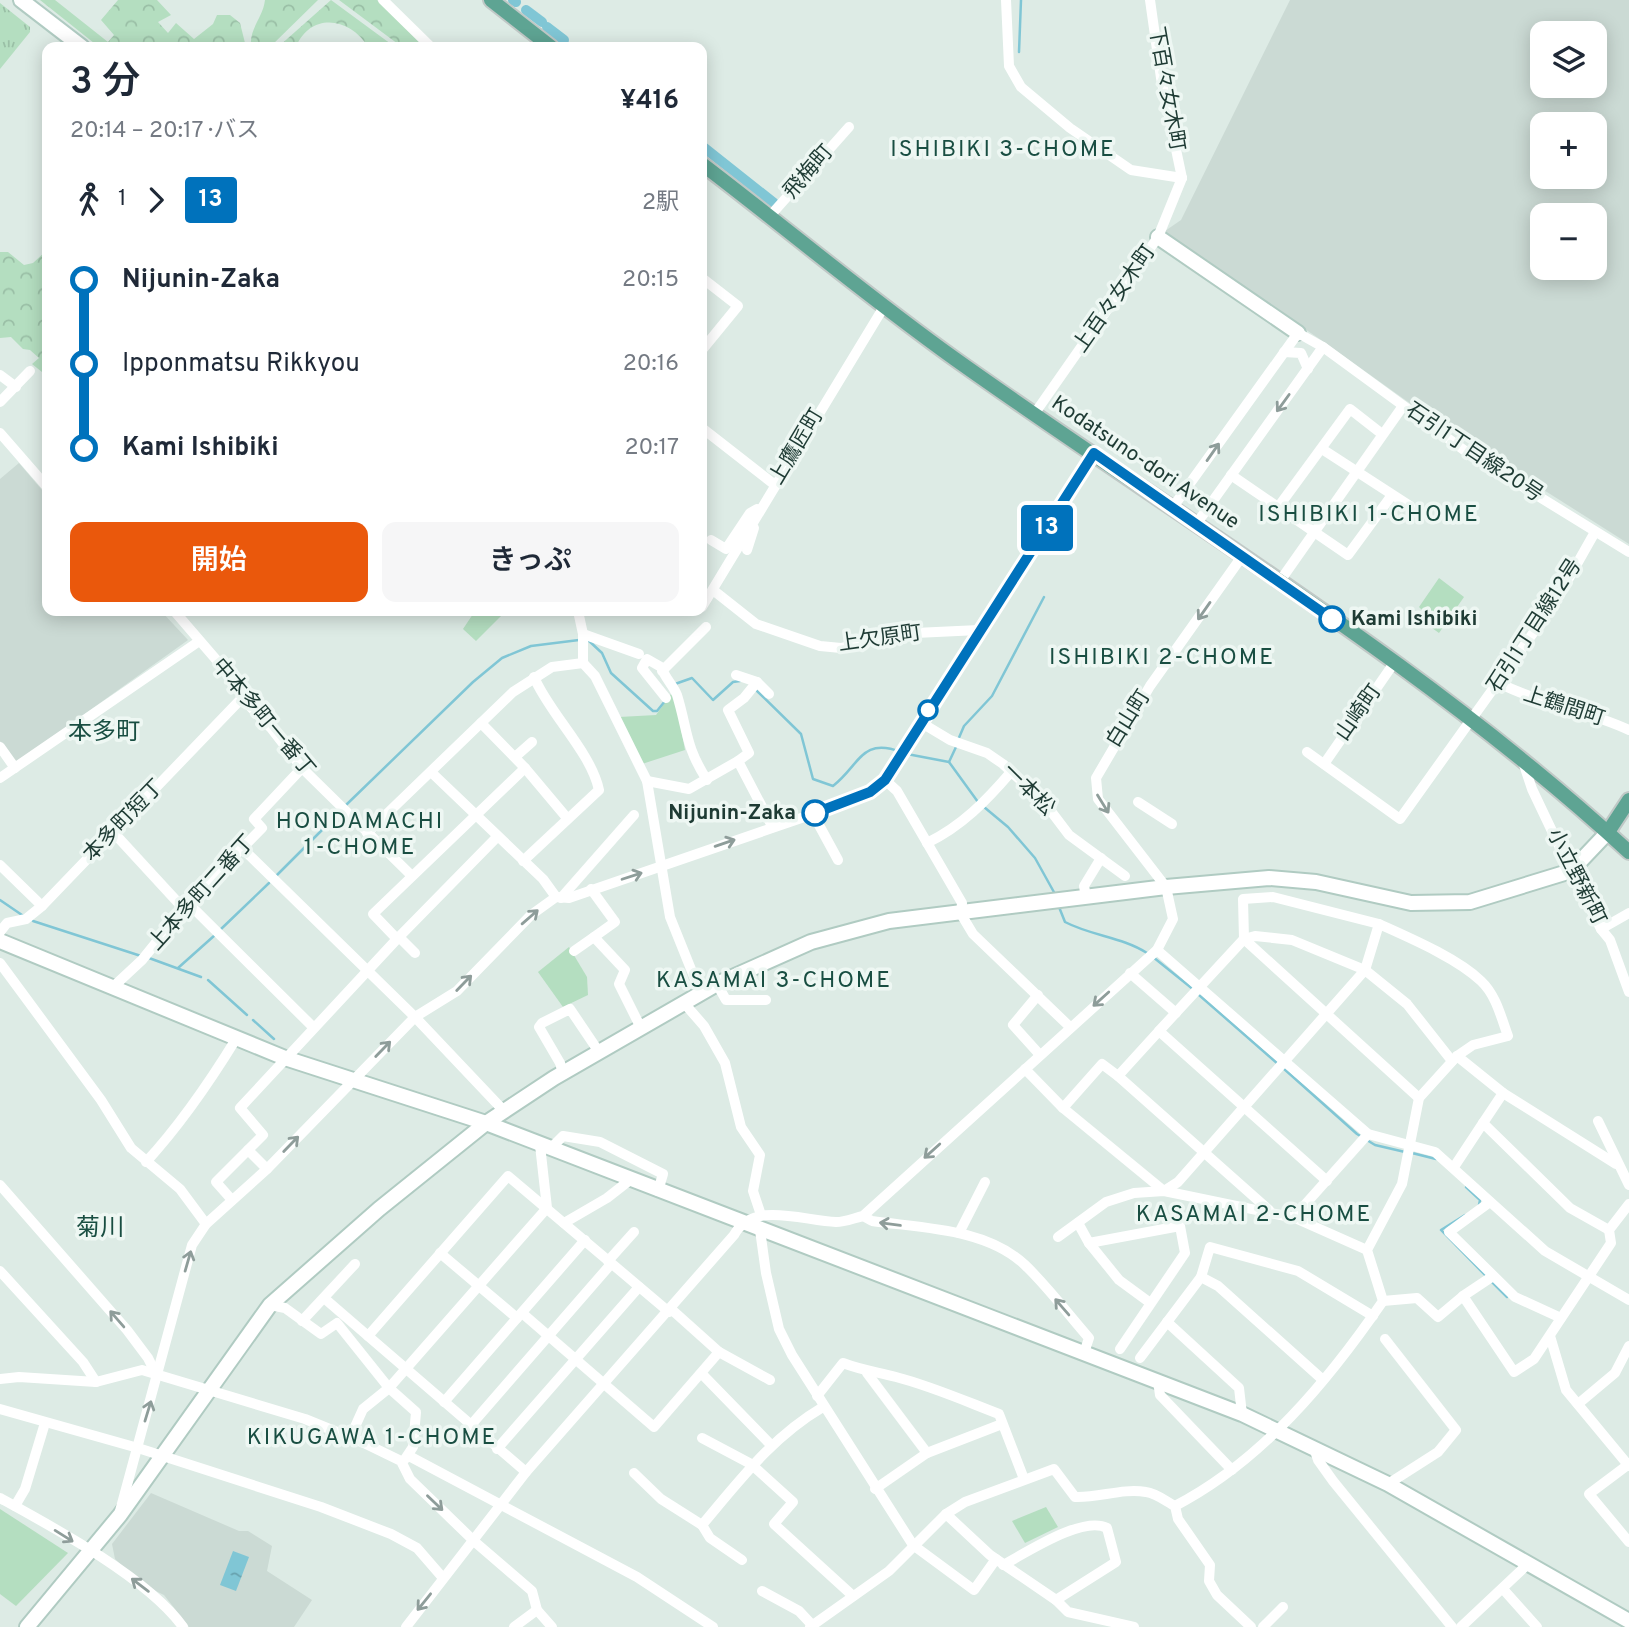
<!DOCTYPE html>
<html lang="ja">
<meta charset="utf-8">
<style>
:root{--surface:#fff;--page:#f6f6f7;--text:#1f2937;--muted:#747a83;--accent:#ea580c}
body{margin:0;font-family:Overpass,"Noto Sans JP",sans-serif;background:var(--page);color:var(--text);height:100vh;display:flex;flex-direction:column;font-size:26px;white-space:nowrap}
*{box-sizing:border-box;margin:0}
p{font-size:23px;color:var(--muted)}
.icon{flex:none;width:38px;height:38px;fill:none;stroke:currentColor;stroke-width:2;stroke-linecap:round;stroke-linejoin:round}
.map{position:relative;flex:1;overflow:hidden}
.side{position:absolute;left:42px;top:42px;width:665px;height:574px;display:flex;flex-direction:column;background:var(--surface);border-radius:14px;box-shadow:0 4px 18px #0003}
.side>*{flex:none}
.badge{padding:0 14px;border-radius:5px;font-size:24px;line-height:46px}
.buttons{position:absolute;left:1530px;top:21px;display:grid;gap:14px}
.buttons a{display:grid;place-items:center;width:77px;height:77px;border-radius:14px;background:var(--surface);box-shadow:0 4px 18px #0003;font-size:35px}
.map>.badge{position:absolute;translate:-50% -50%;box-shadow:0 0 0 4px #fff}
.legs{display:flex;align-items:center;gap:10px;height:77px;padding:0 28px;font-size:23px}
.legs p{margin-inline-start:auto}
.head{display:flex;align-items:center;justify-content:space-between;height:119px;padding:0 28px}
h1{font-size:38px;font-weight:600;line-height:52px}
.action{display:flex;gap:14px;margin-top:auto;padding:14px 28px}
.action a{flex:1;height:80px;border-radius:14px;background:var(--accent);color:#fff;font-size:28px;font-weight:600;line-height:80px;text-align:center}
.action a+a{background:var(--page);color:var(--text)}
ul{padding:0 28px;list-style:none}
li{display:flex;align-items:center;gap:24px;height:84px;font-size:26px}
li i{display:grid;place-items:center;width:10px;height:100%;margin:0 9px;background:currentColor}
li i::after{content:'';width:18px;height:18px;margin:-9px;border:5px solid;border-radius:50%;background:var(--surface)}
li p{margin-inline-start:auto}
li:first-child i{background:linear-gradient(#0000 50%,currentColor 0)}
li:last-child i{background:linear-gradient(currentColor 50%,#0000 0)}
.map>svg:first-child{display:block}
.built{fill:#cbdad4;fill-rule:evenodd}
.grass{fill:url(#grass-tufts)}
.forest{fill:url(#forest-crowns)}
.park{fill:#b4dec0}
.water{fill:url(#water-ripples)}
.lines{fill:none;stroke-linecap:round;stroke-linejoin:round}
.stream{stroke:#80c6d5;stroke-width:2.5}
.canal{stroke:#80c6d5;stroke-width:10}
.secondary-casing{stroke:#b0cbc2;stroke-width:18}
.primary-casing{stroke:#c0c8c6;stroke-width:18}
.street{stroke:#fff;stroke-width:10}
.secondary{stroke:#fff;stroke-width:14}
.primary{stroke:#5ea493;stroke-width:14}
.oneway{stroke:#8e9d9a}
.line-1-casing{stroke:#fff;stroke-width:16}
.line-1{stroke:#0072bc;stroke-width:10}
.stop-1-dot{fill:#fff;stroke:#0072bc;stroke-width:3.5}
.labels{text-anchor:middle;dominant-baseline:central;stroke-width:7;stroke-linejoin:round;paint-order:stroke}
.street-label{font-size:21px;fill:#1e3b34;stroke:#eef7f3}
.stop-label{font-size:21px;font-weight:bold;fill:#1e3b34;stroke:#eef7f3;text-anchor:start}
.neighbourhood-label{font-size:23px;letter-spacing:2px;fill:#194e42;stroke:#eef7f3}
.quarter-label{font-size:24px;fill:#194e42;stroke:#eef7f3}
</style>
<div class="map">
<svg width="1629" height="1627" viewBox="0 0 1629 1627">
<defs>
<pattern id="grass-tufts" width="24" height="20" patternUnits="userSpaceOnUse" patternTransform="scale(1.75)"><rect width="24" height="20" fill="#b4dec0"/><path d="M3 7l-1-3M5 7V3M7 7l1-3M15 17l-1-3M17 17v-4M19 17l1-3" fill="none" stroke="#9abfa6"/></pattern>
<pattern id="forest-crowns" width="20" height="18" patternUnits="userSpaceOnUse" patternTransform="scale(1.75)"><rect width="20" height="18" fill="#b4dec0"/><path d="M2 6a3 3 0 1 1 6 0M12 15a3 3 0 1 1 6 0" fill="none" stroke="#9abfa6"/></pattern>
<pattern id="water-ripples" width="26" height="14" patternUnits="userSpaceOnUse" patternTransform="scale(1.75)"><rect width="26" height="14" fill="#80c6d5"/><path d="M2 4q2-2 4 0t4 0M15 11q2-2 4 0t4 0" fill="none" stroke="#68a2ae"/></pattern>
</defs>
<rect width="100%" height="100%" fill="#ddebe5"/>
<g class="built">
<path d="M1290,0H1629V544L1432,419L1324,342L1168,236L1165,231L1181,220ZM1542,33H1594V86H1542ZM1542,124H1594V177H1542ZM1542,215H1594V268H1542Z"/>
<polygon points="19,463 47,496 47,611 161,611 188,640 16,763 0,741 0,479"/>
<polygon points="151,1493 239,1531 248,1531 272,1546 267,1571 312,1600 294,1627 189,1627 164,1595 141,1584 115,1559 112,1544"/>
</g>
<polygon class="grass" points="0,3 30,27 30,32 0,69"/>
<g class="forest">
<polygon points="40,0 55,0 108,42 114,35 101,20 118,0 157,0 171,15 158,22 168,33 176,23 194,39 213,24 217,15 230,15 240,23 246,47 99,47"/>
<path d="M265,0H318L270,47H251C249,28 263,18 265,0Z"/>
<path d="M331,0L395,47H368C351,18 311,11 296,47H278Z"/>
<polygon points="339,0 377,0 426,47 402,47"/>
<polygon points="47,250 47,281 43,286 47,289 47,372 42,372 32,364 39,358 30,350 23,349 11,337 0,338 0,252 8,252 24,265 33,263"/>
</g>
<g class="park">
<polygon points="1439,578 1464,597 1439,633 1418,618 1423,611 1419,607"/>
<polygon points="475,611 506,611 476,641 463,629"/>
<polygon points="671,694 675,696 685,750 642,764 619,717 656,715"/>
<polygon points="569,947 587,977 588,995 563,1007 538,972"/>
<polygon points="1046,1507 1058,1527 1025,1543 1012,1521"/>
<polygon points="0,1509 68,1553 16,1606 0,1594"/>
</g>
<polygon class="water" points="233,1551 249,1557 236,1591 220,1585"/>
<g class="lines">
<g class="stream">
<polyline points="1019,52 1021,0"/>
<polyline points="588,640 602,653 611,673 653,711 657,711 665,701"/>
<polyline points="675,684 692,678 713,700 733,682 740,681"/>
<path d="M756,690L801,734L813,779L833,786C860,765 861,737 901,752"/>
<polyline points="958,740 964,726 992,696 1044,597"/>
<polyline points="907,754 949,762 978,802 1008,827 1035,858 1055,894"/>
<polyline points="949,762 956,747"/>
<polyline points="346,805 473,682 502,658 531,646 579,640"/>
<polyline points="276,876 340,812"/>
<polyline points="0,900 22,915"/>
<path d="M1059,907L1065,922C1092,936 1122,937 1147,953"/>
<polyline points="33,921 141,956"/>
<polyline points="220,930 269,883"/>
<polyline points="1153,957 1194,990"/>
<polyline points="149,958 201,977"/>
<polyline points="178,968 215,935"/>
<polyline points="208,980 247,1015"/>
<polyline points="1199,995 1278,1064"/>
<polyline points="253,1020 274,1039"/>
<polyline points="1283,1068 1357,1134 1375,1145 1405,1152"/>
<polyline points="1412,1153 1436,1159"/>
<polyline points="1466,1187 1480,1200 1479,1205"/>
<polyline points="1465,1215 1441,1230 1487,1277"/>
<polyline points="1492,1282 1507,1297"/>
</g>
<g class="canal">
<polyline points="513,0 516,2"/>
<polyline points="526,10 542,22"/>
<polyline points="547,27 564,40"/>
<polyline points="702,146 774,203"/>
</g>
<defs>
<g id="secondary">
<polyline points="21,0 82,47"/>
<polyline points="1158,237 1298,333"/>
<polyline points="0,941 285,1058 486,1123 1242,1414 1388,1484 1629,1621"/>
<polyline points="27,1627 120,1515 270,1305 379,1209 486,1123 554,1078 717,984 811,942 889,921 1166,887 1269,878 1316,882 1411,903 1470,902 1571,871 1608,832"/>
</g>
<g id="primary">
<polyline points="491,0 551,47"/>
<path d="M702,164C786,228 868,297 955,359C1181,520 1423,662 1629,852"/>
<polyline points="1608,832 1629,800"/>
</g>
</defs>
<use href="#secondary" class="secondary-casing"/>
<use href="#primary" class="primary-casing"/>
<g class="street">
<polyline points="383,0 431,47"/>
<polyline points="1006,0 1009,66 1021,87 1070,128 1131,170 1182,178"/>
<polyline points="1150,0 1161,78 1182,178"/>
<polyline points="770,216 849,127"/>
<polyline points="702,278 738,306 702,350"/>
<polyline points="1284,352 1301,353 1308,369"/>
<polyline points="0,375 16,387"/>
<polyline points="0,402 30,371"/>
<polyline points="1035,413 1158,237 1182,178"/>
<polyline points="702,428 775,485"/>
<polyline points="0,433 47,487"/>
<polyline points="1322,449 1410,506"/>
<polyline points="1231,475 1348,555 1392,495"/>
<polyline points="1279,506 1350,409 1382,434"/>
<polyline points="1173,507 1298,333 1323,347 1468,453 1629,552"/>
<polyline points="1197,523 1323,347"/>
<polyline points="711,540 726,549 750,513 757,509"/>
<polyline points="747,550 754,528"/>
<polyline points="1280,581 1403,406"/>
<polyline points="713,590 756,624 820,646 841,648 894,634 979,630"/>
<polyline points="702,607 885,305"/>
<polyline points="178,611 176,613 244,692 242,698 271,728 302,768 411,875"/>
<polyline points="578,611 583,634 583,663 595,676 647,781 670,917 701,994"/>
<polyline points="583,634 639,654"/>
<polyline points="662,671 706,627"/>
<polyline points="736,675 757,682 769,694"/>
<path d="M1499,683C1540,704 1587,710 1629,730"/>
<path d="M666,698L642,668L647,659L661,667C665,678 673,685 677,695C688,731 685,746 707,780"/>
<polyline points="920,722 950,740 987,753 1003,764 1044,802 1069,835 1125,876"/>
<polyline points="481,723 525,768 567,818"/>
<polyline points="0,747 15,768"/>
<polyline points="1307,752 1400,819 1556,601 1595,532"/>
<polyline points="515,757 532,742"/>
<polyline points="738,761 749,753 728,710 744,698 757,682"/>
<polyline points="1523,762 1532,789 1571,871 1601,929 1610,940 1629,992"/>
<polyline points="1324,764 1394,663"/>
<polyline points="431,772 543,879 556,897"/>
<polyline points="0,778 198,642"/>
<polyline points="885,780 897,791 962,903 961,914 973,934 1070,1027"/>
<polyline points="647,781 689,789 738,761 772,826"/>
<polyline points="1138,802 1172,824"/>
<polyline points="813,814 838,860"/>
<polyline points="114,833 183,908"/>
<polyline points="367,833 513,692 552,667 583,663"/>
<path d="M927,843C962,826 986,801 1011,772"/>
<polyline points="244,850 415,1017 504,1111"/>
<path d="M523,861L599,790C591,752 549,713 534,677"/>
<polyline points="0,865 42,906"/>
<polyline points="591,889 615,922 594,937 625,970 619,984 641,1028"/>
<polyline points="1086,897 1084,886 1101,858"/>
<polyline points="561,898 634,815"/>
<polyline points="188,903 313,1027"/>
<polyline points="1379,924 1273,897 1243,899 1244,939 1419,1098"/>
<polyline points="1601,929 1629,913"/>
<polyline points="0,932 7,923 26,919 42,906 242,698"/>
<polyline points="399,937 415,953"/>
<polyline points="397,939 373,914 525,768"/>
<polyline points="1157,950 1368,1134 1435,1152 1545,1251 1629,1300"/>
<polyline points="574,951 594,937"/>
<polyline points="0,963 101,1100 131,1148 180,1189 206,1224"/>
<polyline points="1130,973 1176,1013"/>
<polyline points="717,984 726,1000 766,1000"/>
<polyline points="113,987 142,960 188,903 262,828 254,819 302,768"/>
<polyline points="1038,995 1013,1025 1040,1055"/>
<polyline points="684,1003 704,1026 725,1063 741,1127 760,1155 753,1191 761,1215"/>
<polyline points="1159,1031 1244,939 1255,936 1292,940 1365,970 1407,1004 1452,1061"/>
<polyline points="1457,1056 1503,1093 1616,1164"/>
<polyline points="1025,1069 1063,1108 1164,1191"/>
<polyline points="563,1073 560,1063 539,1027 542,1023 570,1009 599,1052"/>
<polyline points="1118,1076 1269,1210"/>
<polyline points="1063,1108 1102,1064 1118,1076 1159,1031 1327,1181"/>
<polyline points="1598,1121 1629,1185"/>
<polyline points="1483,1123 1503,1093"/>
<polyline points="550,1149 563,1136 600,1142 663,1174 658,1191"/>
<path d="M146,1162C181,1124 209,1083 236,1039"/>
<polyline points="1454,1167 1483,1123 1570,1208 1609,1230"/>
<polyline points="267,1169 248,1150 263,1135 240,1108 397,939 497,837"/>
<polyline points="0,1185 127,1330 148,1358 156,1374"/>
<path d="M1164,1191L1178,1182L1365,970L1379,924C1410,938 1457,958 1481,981C1496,995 1501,1017 1508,1036L1473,1045L1457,1056L1419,1098L1402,1184L1367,1250L1383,1301C1328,1381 1262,1461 1175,1506"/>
<polyline points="232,1200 216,1182 248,1150"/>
<polyline points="1490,1202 1449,1232 1515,1297 1561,1318"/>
<path d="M863,1216L872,1221C921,1228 986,1228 1025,1265C1048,1287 1068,1314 1089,1338L1084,1353"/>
<polyline points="1293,1218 1368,1134"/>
<polyline points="564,1223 607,1198 630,1180"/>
<polyline points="1078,1223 1089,1243 1180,1226 1185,1253 1120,1349"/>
<polyline points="760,1230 766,1273 779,1329 792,1355 913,1545 974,1590 996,1559"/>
<polyline points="959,1233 985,1182"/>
<polyline points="1058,1237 1106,1202 1134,1193 1164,1191 1295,1218 1367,1250"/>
<polyline points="1089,1243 1119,1280 1149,1302"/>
<polyline points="440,1253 517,1318"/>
<polyline points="608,1261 634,1232"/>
<polyline points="0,1271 83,1362 96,1382"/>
<polyline points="1201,1277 1210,1247 1298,1271 1373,1316"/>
<polyline points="1463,1296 1493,1276"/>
<polyline points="324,1298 368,1336"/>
<polyline points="1383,1301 1417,1298 1438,1317 1463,1296 1514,1372 1534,1359 1611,1243 1609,1230 1629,1204"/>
<polyline points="270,1305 285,1308 321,1334 337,1323 389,1388 416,1412 413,1447 405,1459"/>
<polyline points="522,1313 654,1427 719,1352 671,1309"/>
<polyline points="302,1321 355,1264"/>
<polyline points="1167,1322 1239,1388 1242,1414"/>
<polyline points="1550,1336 1566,1390 1629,1466"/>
<polyline points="1385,1339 1456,1430 1438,1452 1388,1484"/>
<polyline points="719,1352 770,1380"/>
<polyline points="1140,1358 1201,1277 1218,1286 1323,1380"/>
<polyline points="867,1373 927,1453"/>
<polyline points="702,1374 771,1445"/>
<polyline points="0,1379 19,1377 96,1382 142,1370 305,1419 364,1443 401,1461 410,1479 475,1542 532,1591 537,1610 552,1627"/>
<polyline points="1158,1381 1160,1395 1232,1470"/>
<path d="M817,1396L843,1363C861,1370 877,1372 896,1377C931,1386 965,1401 999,1414L1024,1479"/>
<polyline points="444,1402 585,1240"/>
<polyline points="1578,1404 1615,1373 1629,1346"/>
<polyline points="0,1409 138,1448 321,1507 391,1534 417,1548 443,1578"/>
<polyline points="471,1425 611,1264"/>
<polyline points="702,1438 751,1464 793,1502 774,1524 853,1596"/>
<polyline points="349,1440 363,1409 389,1388 547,1208 540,1145"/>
<polyline points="1314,1448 1318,1460 1333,1481 1452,1627"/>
<polyline points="497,1449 639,1287"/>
<polyline points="409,1456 637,1577 713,1627"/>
<polyline points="1629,1464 1589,1494 1629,1542"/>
<polyline points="526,1472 368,1336 508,1176 669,1312"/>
<polyline points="634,1473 661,1499 702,1525"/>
<polyline points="875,1489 927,1453 1002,1424"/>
<path d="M0,1498C53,1527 148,1578 183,1627"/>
<polyline points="15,1506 25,1489 45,1423"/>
<polyline points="120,1511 192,1245 206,1224 267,1169 415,1017 457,991 531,915 556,897 569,898 813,814 870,792 885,780 1094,453"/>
<path d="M946,1514L990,1555L1056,1600L1116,1562L1107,1528C1083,1515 1026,1553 1003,1565"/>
<path d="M742,1560L710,1538L702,1525C740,1480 772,1437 823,1407"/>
<polyline points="1503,1589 1537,1627"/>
<polyline points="762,1591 799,1611 812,1625"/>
<polyline points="1056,1600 1068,1612 1134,1627"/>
<path d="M406,1627L526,1472L734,1235C753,1200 803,1221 836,1222C845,1222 854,1218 863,1216L1157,950L1173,919L1166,887L1098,799L1096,778L1150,686L1243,555"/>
<polyline points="514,1627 537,1610"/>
<path d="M810,1627L889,1571L946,1514L965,1502L1054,1469L1075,1497C1099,1498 1122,1488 1146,1492C1156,1493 1167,1502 1175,1506L1178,1519L1210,1565L1209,1581L1217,1595L1251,1627"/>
<polyline points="1263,1627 1283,1607"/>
<polyline points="1461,1627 1528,1564"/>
</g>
<use href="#secondary" class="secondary"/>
<use href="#primary" class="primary"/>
</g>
<defs><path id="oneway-shaft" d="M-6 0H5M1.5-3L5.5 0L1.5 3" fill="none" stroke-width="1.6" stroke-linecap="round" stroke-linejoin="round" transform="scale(1.75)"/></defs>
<g class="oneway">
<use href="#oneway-shaft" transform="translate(1283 403) rotate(126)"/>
<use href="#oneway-shaft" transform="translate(1213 452) rotate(-55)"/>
<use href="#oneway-shaft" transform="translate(1204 611) rotate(125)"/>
<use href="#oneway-shaft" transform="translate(1103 804) rotate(58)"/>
<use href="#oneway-shaft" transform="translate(725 843) rotate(-19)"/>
<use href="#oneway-shaft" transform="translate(632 876) rotate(-18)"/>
<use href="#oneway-shaft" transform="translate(530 917) rotate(-41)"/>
<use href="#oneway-shaft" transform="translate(464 983) rotate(-46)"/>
<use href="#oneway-shaft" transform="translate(1101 999) rotate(138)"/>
<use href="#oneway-shaft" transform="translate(383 1049) rotate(-46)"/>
<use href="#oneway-shaft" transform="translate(291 1144) rotate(-46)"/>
<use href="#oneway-shaft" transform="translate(932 1151) rotate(138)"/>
<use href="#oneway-shaft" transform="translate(890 1224) rotate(-172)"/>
<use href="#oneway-shaft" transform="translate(188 1261) rotate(-74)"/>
<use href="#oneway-shaft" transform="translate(1062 1307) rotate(-131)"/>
<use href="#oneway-shaft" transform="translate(117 1319) rotate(-131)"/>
<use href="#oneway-shaft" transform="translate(148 1411) rotate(-73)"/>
<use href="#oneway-shaft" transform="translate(435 1503) rotate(44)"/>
<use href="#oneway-shaft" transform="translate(64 1536) rotate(32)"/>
<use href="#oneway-shaft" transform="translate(140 1585) rotate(-143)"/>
<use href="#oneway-shaft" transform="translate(424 1602) rotate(129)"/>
</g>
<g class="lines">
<defs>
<polyline id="line-1" points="815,813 870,792 885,780 1094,453 1332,619"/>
</defs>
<use href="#line-1" class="line-1-casing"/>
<use href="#line-1" class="line-1"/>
</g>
<g class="stop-1-dot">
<circle cx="1332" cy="619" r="12"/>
<circle cx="928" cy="710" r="9"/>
<circle cx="815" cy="813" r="12"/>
</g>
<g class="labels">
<g class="street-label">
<text transform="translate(1166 89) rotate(80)">下百々女木町</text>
<text transform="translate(809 172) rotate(-49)">飛梅町</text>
<text transform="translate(1115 299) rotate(-55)">上百々女木町</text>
<text transform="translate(797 447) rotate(-59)">上鷹匠町</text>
<text transform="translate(1474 453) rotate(34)">石引1丁目線20号</text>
<text transform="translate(1145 463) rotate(34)">Kodatsuno-dori Avenue</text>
<text transform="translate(1535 626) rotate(-57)">石引1丁目線12号</text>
<text transform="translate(880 639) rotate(-8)">上欠原町</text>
<text transform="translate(1564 707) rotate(18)">上鶴間町</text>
<text transform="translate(1359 713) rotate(-55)">山崎町</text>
<text transform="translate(263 718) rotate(50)">中本多町一番丁</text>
<text transform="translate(1129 719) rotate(-58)">白山町</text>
<text transform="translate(1028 790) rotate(45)">一本松</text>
<text transform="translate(124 821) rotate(-46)">本多町短丁</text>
<text transform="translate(1576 877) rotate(63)">小立野新町</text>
<text transform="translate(202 893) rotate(-48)">上本多町二番丁</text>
</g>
<g class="stop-label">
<text x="1351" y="619">Kami Ishibiki</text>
<text x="796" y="813" text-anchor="end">Nijunin-Zaka</text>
</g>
<g class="neighbourhood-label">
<text x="1003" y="150">ISHIBIKI 3-CHOME</text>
<text x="1369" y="515">ISHIBIKI 1-CHOME</text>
<text x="1162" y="658">ISHIBIKI 2-CHOME</text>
<text x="360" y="822">HONDAMACHI<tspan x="360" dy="26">1-CHOME</tspan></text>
<text x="774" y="981">KASAMAI 3-CHOME</text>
<text x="1254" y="1215">KASAMAI 2-CHOME</text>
<text x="372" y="1438">KIKUGAWA 1-CHOME</text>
</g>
<g class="quarter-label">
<text x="104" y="733">本多町</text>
<text x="100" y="1229">菊川</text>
</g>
</g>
</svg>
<div class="buttons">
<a><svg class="icon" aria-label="layers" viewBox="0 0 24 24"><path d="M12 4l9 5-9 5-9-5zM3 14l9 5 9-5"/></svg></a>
<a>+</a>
<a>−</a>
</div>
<b class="badge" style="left:1047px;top:528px;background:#0072bc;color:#fff">13</b>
<section class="side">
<div class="head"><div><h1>3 分</h1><p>20:14 – 20:17 · バス</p></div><b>¥416</b></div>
<div class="legs"><svg class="icon" aria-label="walk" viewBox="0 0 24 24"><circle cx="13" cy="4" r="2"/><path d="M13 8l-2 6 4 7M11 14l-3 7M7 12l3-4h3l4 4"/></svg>1<svg class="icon" aria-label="forward" viewBox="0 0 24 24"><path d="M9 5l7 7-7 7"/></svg><b class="badge" style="background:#0072bc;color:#fff">13</b><p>2駅</p></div>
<ul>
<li><i style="color:#0072bc"></i><b>Nijunin-Zaka</b><p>20:15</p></li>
<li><i style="color:#0072bc"></i><span>Ipponmatsu Rikkyou</span><p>20:16</p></li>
<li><i style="color:#0072bc"></i><b>Kami Ishibiki</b><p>20:17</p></li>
</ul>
<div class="action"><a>開始</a><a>きっぷ</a></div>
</section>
</div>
